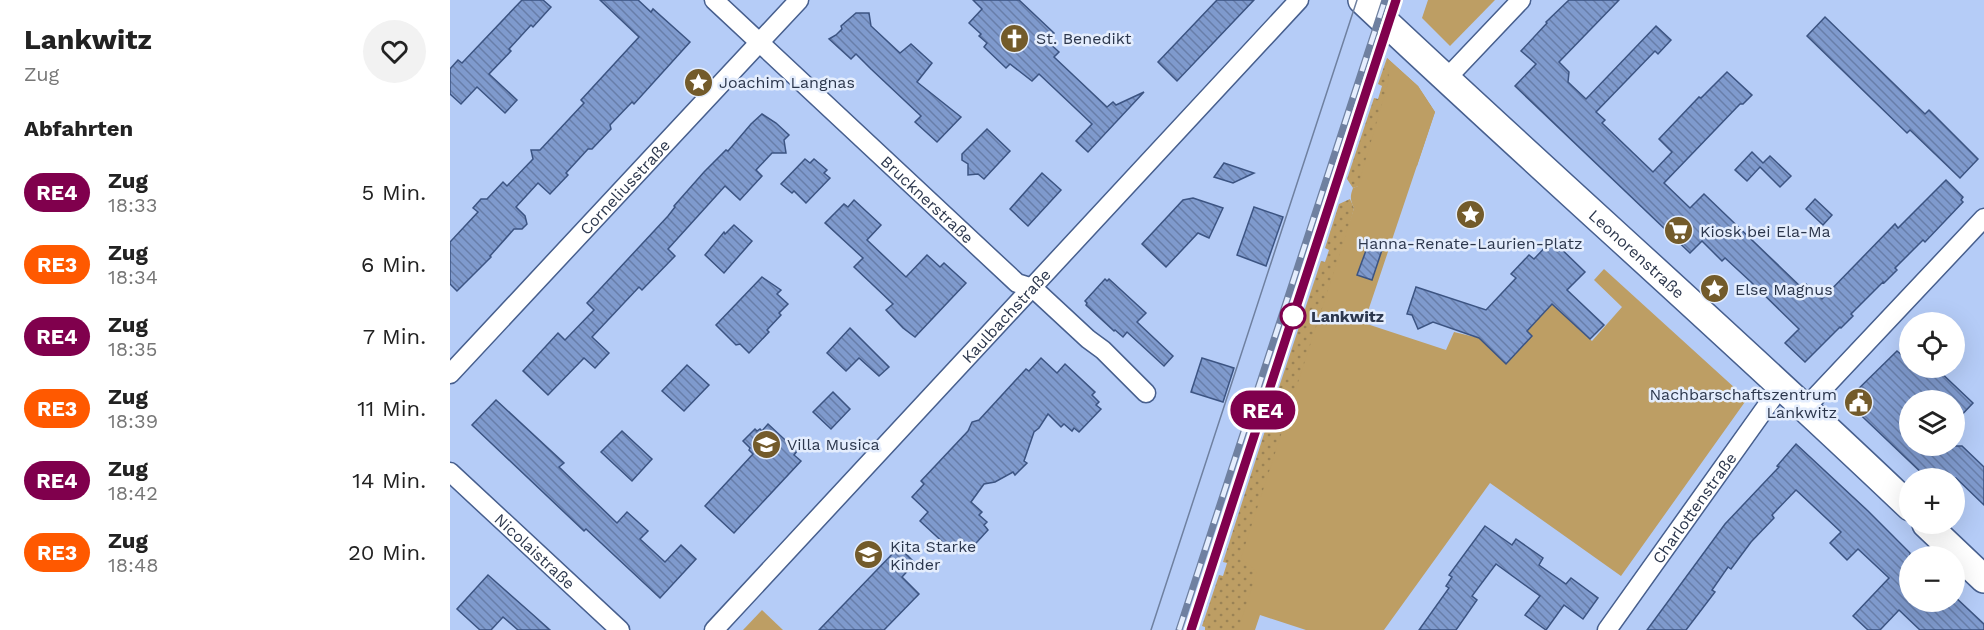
<!DOCTYPE html>
<html lang="de">
<meta charset="utf-8">
<style>
:root{--surface:#fff;--page:#f2f2f2;--text:#222;--muted:#767676}
body{margin:0;font-family:"Work Sans",sans-serif;background:var(--page);color:var(--text);height:100vh;display:flex;flex-direction:column;font-size:22px;white-space:nowrap}
*{box-sizing:border-box;margin:0}
p{font-size:20px;color:var(--muted)}
.icon{flex:none;width:33px;height:33px;fill:none;stroke:currentColor;stroke-width:2;stroke-linecap:round;stroke-linejoin:round}
.map{position:relative;flex:1;overflow:hidden}
.side{display:flex;flex-direction:column;background:var(--surface);width:450px}
.side>*{flex:none}
.badge{padding:0 12px;border-radius:20px;font-size:21px;line-height:39px}
.buttons{position:absolute;left:1449px;top:312px;display:grid;gap:12px}
.buttons a{display:grid;place-items:center;width:66px;height:66px;border-radius:50%;background:var(--surface);box-shadow:0 6px 24px #0002;font-size:30px}
.map>.badge{position:absolute;translate:-50% -50%;box-shadow:0 0 0 3px #fff}
h2{padding:0 24px;font-size:22px;line-height:54px}
.round{display:grid;place-items:center;flex:none;width:63px;height:63px;border-radius:32px;background:var(--page)}
.head{display:flex;align-items:center;justify-content:space-between;height:102px;padding:0 24px}
h1{font-size:28px;font-weight:700;line-height:45px}
ul{padding:0;list-style:none}
li{display:flex;align-items:center;gap:18px;height:72px;padding:0 24px}
li div{flex:1}
li b{display:block;font-size:22px}
li em{font-style:normal}
li .badge{min-width:66px;font-weight:700;text-align:center}
main{display:flex;flex:1;min-height:0}
.map>svg:first-child{display:block}
.grass{fill:url(#grass-dots)}
.park{fill:#bd9e64}
.building{fill:url(#building-back-hatch);stroke:#3c5482;stroke-width:1.5}
.lines{fill:none;stroke-linecap:round;stroke-linejoin:round}
.street-casing{stroke:#475f8e;stroke-width:21}
.secondary-casing{stroke:#475f8e;stroke-width:30}
.street{stroke:#fff;stroke-width:18}
.secondary{stroke:#fff;stroke-width:27}
.tram{stroke:#6f80a0;stroke-width:1.5}
.rail-casing{stroke:#6f80a0;stroke-width:7}
.rail{stroke:#e4edfd;stroke-width:4.5;stroke-dasharray:14;stroke-linecap:butt}
.line-casing{stroke:#fff;stroke-width:14}
.line{stroke:#80004d;stroke-width:9}
.stop-dot{fill:#fff;stroke:#80004d;stroke-width:3}
.labels{text-anchor:middle;dominant-baseline:central;stroke-width:5;stroke-linejoin:round;paint-order:stroke}
.poi-label{font-size:16px;fill:#2c374d;stroke:#e4edfd;text-anchor:start}
.street-label{font-size:16px;fill:#2c374d;stroke:#e4edfd}
.stop-label{font-size:16px;font-weight:bold;fill:#2c374d;stroke:#e4edfd;text-anchor:start}
</style>
<main>
<section class="side">
<div class="head"><div><h1>Lankwitz</h1><p>Zug</p></div><a class="round"><svg class="icon" aria-label="heart" viewBox="0 0 24 24"><path d="M12 20l-8-8c-3-5 5-10 8-4 3-6 11-1 8 4z"/></svg></a></div>
<h2>Abfahrten</h2>
<ul>
<li><span class="badge" style="background:#80004d;color:#fff">RE4</span><div><b>Zug</b><p>18:33</p></div><em>5 Min.</em></li>
<li><span class="badge" style="background:#ff5900;color:#fff">RE3</span><div><b>Zug</b><p>18:34</p></div><em>6 Min.</em></li>
<li><span class="badge" style="background:#80004d;color:#fff">RE4</span><div><b>Zug</b><p>18:35</p></div><em>7 Min.</em></li>
<li><span class="badge" style="background:#ff5900;color:#fff">RE3</span><div><b>Zug</b><p>18:39</p></div><em>11 Min.</em></li>
<li><span class="badge" style="background:#80004d;color:#fff">RE4</span><div><b>Zug</b><p>18:42</p></div><em>14 Min.</em></li>
<li><span class="badge" style="background:#ff5900;color:#fff">RE3</span><div><b>Zug</b><p>18:48</p></div><em>20 Min.</em></li>
</ul>
</section>
<div class="map">
<svg width="1534" height="630" viewBox="0 0 1534 630">
<defs>
<pattern id="grass-dots" width="8" height="8" patternUnits="userSpaceOnUse" patternTransform="scale(1.5)"><rect width="8" height="8" fill="#bd9e64"/><path d="M2 2h.1M6 6h.1" fill="none" stroke="#9a8255" stroke-width="1.8" stroke-linecap="round"/></pattern>
<pattern id="building-back-hatch" width="6" height="6" patternUnits="userSpaceOnUse" patternTransform="scale(1.5)"><rect width="6" height="6" fill="#7f9acd"/><path d="M-1 5l2 2M0 0l6 6M5-1l2 2" fill="none" stroke="#687ea9"/></pattern>
</defs>
<rect width="100%" height="100%" fill="#b5ccf7"/>
<g class="grass">
<polygon points="937,58 968,86 985,112 967,166 903,188 897,179 924,98 928,99 932,86 928,84"/>
<polygon points="900,199 904,208 834,488 792,630 755,630 755,627 752,626 769,575 773,576 777,563 773,562 821,412 826,413 830,401 825,399 871,261 875,262 879,250 875,248 889,204"/>
</g>
<g class="park">
<polygon points="978,0 1045,0 1000,46 972,18"/>
<path d="M937,58L968,86L985,112L914,323L996,350L1004,332L1029,338L1056,364L1081,336L1077,331L1102,304L1142,341L1172,307L1144,280L1154,269L1297,399L1171,576L1040,483L934,630H856L810,615L805,630H788L807,572L791,558L891,250L904,208C900,200 900,196 903,188L908,186L939,80Z"/>
<polygon points="312,610 333,630 293,630"/>
</g>
<g class="building">
<polygon points="72,0 93,0 101,7 83,27 81,25 59,49 61,51 39,74 67,100 55,113 27,87 11,104 0,94 0,69 8,60 12,63"/>
<polygon points="150,0 188,0 201,12 203,9 240,42 184,104 182,102 160,125 161,129 142,149 138,149 116,173 118,175 100,194 88,183 66,207 75,216 77,224 72,229 64,229 40,256 41,257 7,291 0,284 0,242 28,212 23,208 31,199 37,199 53,182 57,186 83,159 81,150 90,150 134,103 131,100 189,37"/>
<polygon points="523,0 569,0 604,33 597,41 609,52 604,57 657,107 663,102 666,105 694,92 638,152 626,141 642,124 589,74 582,81 560,64 556,68 534,47 537,43 529,36 531,34 519,23 532,9"/>
<polygon points="767,0 804,0 727,81 708,62"/>
<polygon points="1119,0 1169,0 1109,62 1119,72 1118,82 1136,99 1206,26 1221,40 1208,54 1205,51 1146,112 1155,120 1152,123 1203,172 1222,152 1209,139 1249,97 1251,98 1277,72 1302,95 1293,104 1290,104 1214,183 1240,208 1254,194 1352,288 1356,284 1372,299 1445,224 1448,228 1496,180 1513,197 1511,200 1513,202 1475,242 1473,240 1445,268 1447,270 1434,283 1433,282 1401,314 1403,316 1391,328 1390,327 1355,362 1335,343 1349,329 1301,282 1275,258 1272,261 1252,241 1240,253 1065,86 1086,64 1071,51 1097,23 1096,22"/>
<polygon points="406,13 419,13 421,26 450,53 461,44 482,63 467,82 511,117 487,142 465,122 471,116 421,69 406,54 401,59 379,39 386,35 392,29 391,26"/>
<polygon points="1375,17 1475,114 1479,110 1528,159 1510,178 1460,130 1457,133 1357,36"/>
<polygon points="312,114 326,123 339,135 334,140 336,153 322,153 306,170 312,176 290,200 275,186 218,249 225,256 192,290 189,287 142,337 159,353 145,368 134,358 98,395 73,371 108,333 115,340 144,310 137,303 218,216 225,207 224,206 254,172 276,150 278,151 301,124"/>
<polygon points="537,129 560,151 534,179 528,174 518,175 518,164 512,160 512,154"/>
<polygon points="1302,152 1313,163 1320,156 1341,176 1330,187 1310,167 1297,181 1285,170"/>
<polygon points="355,159 360,163 364,159 377,170 374,173 380,178 356,203 344,191 342,193 331,184"/>
<polygon points="774,163 804,173 783,183 764,177"/>
<polygon points="592,173 611,190 578,226 560,209"/>
<polygon points="743,198 773,208 759,238 748,233 716,267 692,244 733,200"/>
<polygon points="1365,199 1382,215 1373,225 1356,209"/>
<polygon points="404,200 431,225 417,240 456,277 477,255 490,267 494,263 516,283 465,337 453,328 436,310 443,304 404,267 413,258 375,223 394,204 398,207"/>
<polygon points="804,207 833,217 816,266 787,255"/>
<polygon points="284,225 302,241 274,273 255,255 274,232 275,234"/>
<polygon points="1102,240 1135,272 1117,290 1154,325 1140,339 1102,304 1077,331 1082,336 1056,364 1029,338 983,322 968,329 962,315 957,314 966,287 1036,310 1066,278 1061,274 1079,255 1084,259"/>
<polygon points="918,245 932,250 922,280 907,275"/>
<polygon points="312,277 331,290 327,294 338,304 329,313 331,315 317,330 319,332 299,353 290,344 286,345 266,325"/>
<polygon points="655,279 657,281 659,279 696,313 687,322 723,356 714,366 677,332 673,337 665,330 664,331 636,305 637,303 635,301"/>
<polygon points="400,328 439,367 429,376 409,358 396,371 377,353"/>
<polygon points="1447,351 1460,362 1460,368 1486,368 1523,403 1504,423 1504,400 1460,400 1460,446 1512,446 1534,467 1534,505 1506,478 1477,478 1396,401"/>
<polygon points="591,358 607,373 615,364 645,392 642,395 649,402 646,405 651,409 629,432 624,428 622,431 614,424 611,427 598,414 589,428 584,432 574,461 577,463 565,475 563,472 545,482 534,484 521,502 532,512 529,515 537,522 534,525 538,530 517,553 512,548 509,552 502,545 499,548 470,521 478,512 462,497 474,484 471,481 518,431 522,422 529,420 576,369 579,371"/>
<polygon points="752,358 784,368 773,402 741,392"/>
<polygon points="237,365 259,385 234,411 212,391"/>
<polygon points="383,392 400,409 381,429 363,412"/>
<polygon points="46,400 114,463 109,467 167,523 177,512 198,531 190,539 215,562 231,545 246,559 210,598 136,529 134,531 22,425"/>
<polygon points="318,424 347,451 344,455 351,461 284,533 255,506 303,454 299,450 300,448 293,441 305,429 307,431 310,429 312,431"/>
<polygon points="172,431 202,459 182,481 151,452"/>
<polygon points="1346,444 1418,511 1460,553 1460,602 1504,602 1504,596 1534,624 1534,630 1470,630 1449,610 1430,630 1418,630 1403,616 1439,578 1408,549 1397,560 1380,543 1391,532 1346,490 1322,515 1324,518 1301,542 1281,569 1278,567 1262,590 1265,592 1236,630 1197,630 1275,524 1329,467 1327,466"/>
<polygon points="1035,526 1062,545 1066,539 1093,558 1089,565 1116,584 1121,578 1148,598 1133,619 1114,605 1096,630 1075,615 1090,596 1046,564 1022,596 1027,600 1006,630 969,630 999,588 996,586 1002,577 999,575"/>
<polygon points="449,547 465,563 452,577 469,594 434,630 369,630"/>
<polygon points="38,575 81,613 100,630 68,630 53,617 41,630 30,630 7,609"/>
</g>
<g class="lines">
<defs>
<g id="street">
<path id="s1" d="M264,0L567,283L583,288L638,339L653,350L696,393"/>
<polyline points="996,79 1071,0"/>
<path id="s2" d="M0,374L349,0"/>
<polyline points="1355,408 1534,218"/>
<path id="s3" d="M0,472L170,630"/>
<path id="s4" d="M264,630L849,0"/>
<path id="s5" d="M1157,630L1331,386"/>
</g>
<g id="secondary">
<path id="s6" d="M912,0C1093,171 1280,335 1460,507"/>
<polyline points="1476,524 1534,579"/>
</g>
</defs>
<use href="#street" class="street-casing"/>
<use href="#secondary" class="secondary-casing"/>
<use href="#street" class="street"/>
<use href="#secondary" class="secondary"/>
<polyline class="tram" points="701,630 907,0"/>
<defs>
<g id="rail">
<polyline points="729,630 935,0"/>
<polyline points="741,630 946,0"/>
</g>
</defs>
<use href="#rail" class="rail-casing"/>
<use href="#rail" class="rail"/>
</g>
<g class="lines">
<defs>
<polyline id="line" points="741,630 946,0"/>
</defs>
<use href="#line" class="line-casing"/>
<use href="#line" class="line"/>
</g>
<defs>
<symbol id="church-disc" viewBox="-11 -11 22 22"><circle r="9.5" fill="#735b2b" stroke="#e4edfd"/><path d="M-1.2-6h2.4v3.5h3.3v2.4h-3.3V6h-2.4V-.1h-3.3v-2.4h3.3Z" fill="#fff"/></symbol>
<symbol id="sight-disc" viewBox="-11 -11 22 22"><circle r="9.5" fill="#735b2b" stroke="#e4edfd"/><path d="M0-6L1.8-2.2L6-1.7L2.9 1.2L3.7 5.4L0 3.3L-3.7 5.4L-2.9 1.2L-6-1.7L-1.8-2.2Z" fill="#fff"/></symbol>
<symbol id="supermarket-disc" viewBox="-11 -11 22 22"><circle r="9.5" fill="#735b2b" stroke="#e4edfd"/><path d="M-6-5.5h2.5l.6 2H6L4.5 2H-2.5L-4.4-4H-6ZM-1.5 3.2a1.3 1.3 0 1 0 .1 0ZM3 3.2a1.3 1.3 0 1 0 .1 0Z" fill="#fff"/></symbol>
<symbol id="civic-disc" viewBox="-11 -11 22 22"><circle r="9.5" fill="#735b2b" stroke="#e4edfd"/><path d="M-.6-6.5H3V-4.5H.6V-3L4-1V1h2V6H-6V1h2V-1L-.6-3ZM-1.2 2.5V6h2.4V2.5Z" fill="#fff"/></symbol>
<symbol id="school-disc" viewBox="-11 -11 22 22"><circle r="9.5" fill="#735b2b" stroke="#e4edfd"/><path d="M0-5L7-2L0 1L-7-2ZM-4 1L0 2.5L4 1V4Q0 6-4 4Z" fill="#fff"/></symbol>
</defs>
<g fill-rule="evenodd">
<use href="#church-disc" x="548" y="22" width="33" height="33"/>
<use href="#sight-disc" x="232" y="66" width="33" height="33"/>
<use href="#sight-disc" x="1004" y="198" width="33" height="33"/>
<use href="#supermarket-disc" x="1212" y="214" width="33" height="33"/>
<use href="#sight-disc" x="1248" y="272" width="33" height="33"/>
<use href="#civic-disc" x="1392" y="386" width="33" height="33"/>
<use href="#school-disc" x="300" y="428" width="33" height="33"/>
<use href="#school-disc" x="402" y="538" width="33" height="33"/>
</g>
<circle class="stop-dot" cx="843" cy="316" r="12"/>
<g class="labels">
<g class="poi-label">
<text x="586" y="38">St. Benedikt</text>
<text x="269" y="82">Joachim Langnas</text>
<text x="1250" y="231">Kiosk bei Ela-Ma</text>
<text x="1020" y="243" text-anchor="middle">Hanna-Renate-Laurien-Platz</text>
<text x="1285" y="289">Else Magnus</text>
<text x="1387" y="394" text-anchor="end">Nachbarschaftszentrum<tspan x="1387" dy="18">Lankwitz</tspan></text>
<text x="337" y="444">Villa Musica</text>
<text x="440" y="546">Kita Starke<tspan x="440" dy="18">Kinder</tspan></text>
</g>
<g class="street-label">
<text stroke="none"><textPath href="#s2" startOffset="256">Corneliusstraße</textPath></text>
<text stroke="none"><textPath href="#s1" startOffset="292">Brucknerstraße</textPath></text>
<text stroke="none"><textPath href="#s6" startOffset="374">Leonorenstraße</textPath></text>
<text stroke="none"><textPath href="#s4" startOffset="429">Kaulbachstraße</textPath></text>
<text stroke="none"><textPath href="#s5" startOffset="150">Charlottenstraße</textPath></text>
<text stroke="none"><textPath href="#s3" startOffset="116">Nicolaistraße</textPath></text>
</g>
<g class="stop-label">
<text x="861" y="316">Lankwitz</text>
</g>
</g>
</svg>
<div class="buttons">
<a><svg class="icon" aria-label="locate" viewBox="0 0 24 24"><circle cx="12" cy="12" r="6"/><path d="M12 2v4M12 18v4M2 12h4M18 12h4"/></svg></a>
<a><svg class="icon" aria-label="layers" viewBox="0 0 24 24"><path d="M12 4l9 5-9 5-9-5zM3 14l9 5 9-5"/></svg></a>
<a>+</a>
<a>−</a>
</div>
<b class="badge" style="left:813px;top:410px;background:#80004d;color:#fff">RE4</b>
</div>
</main>
